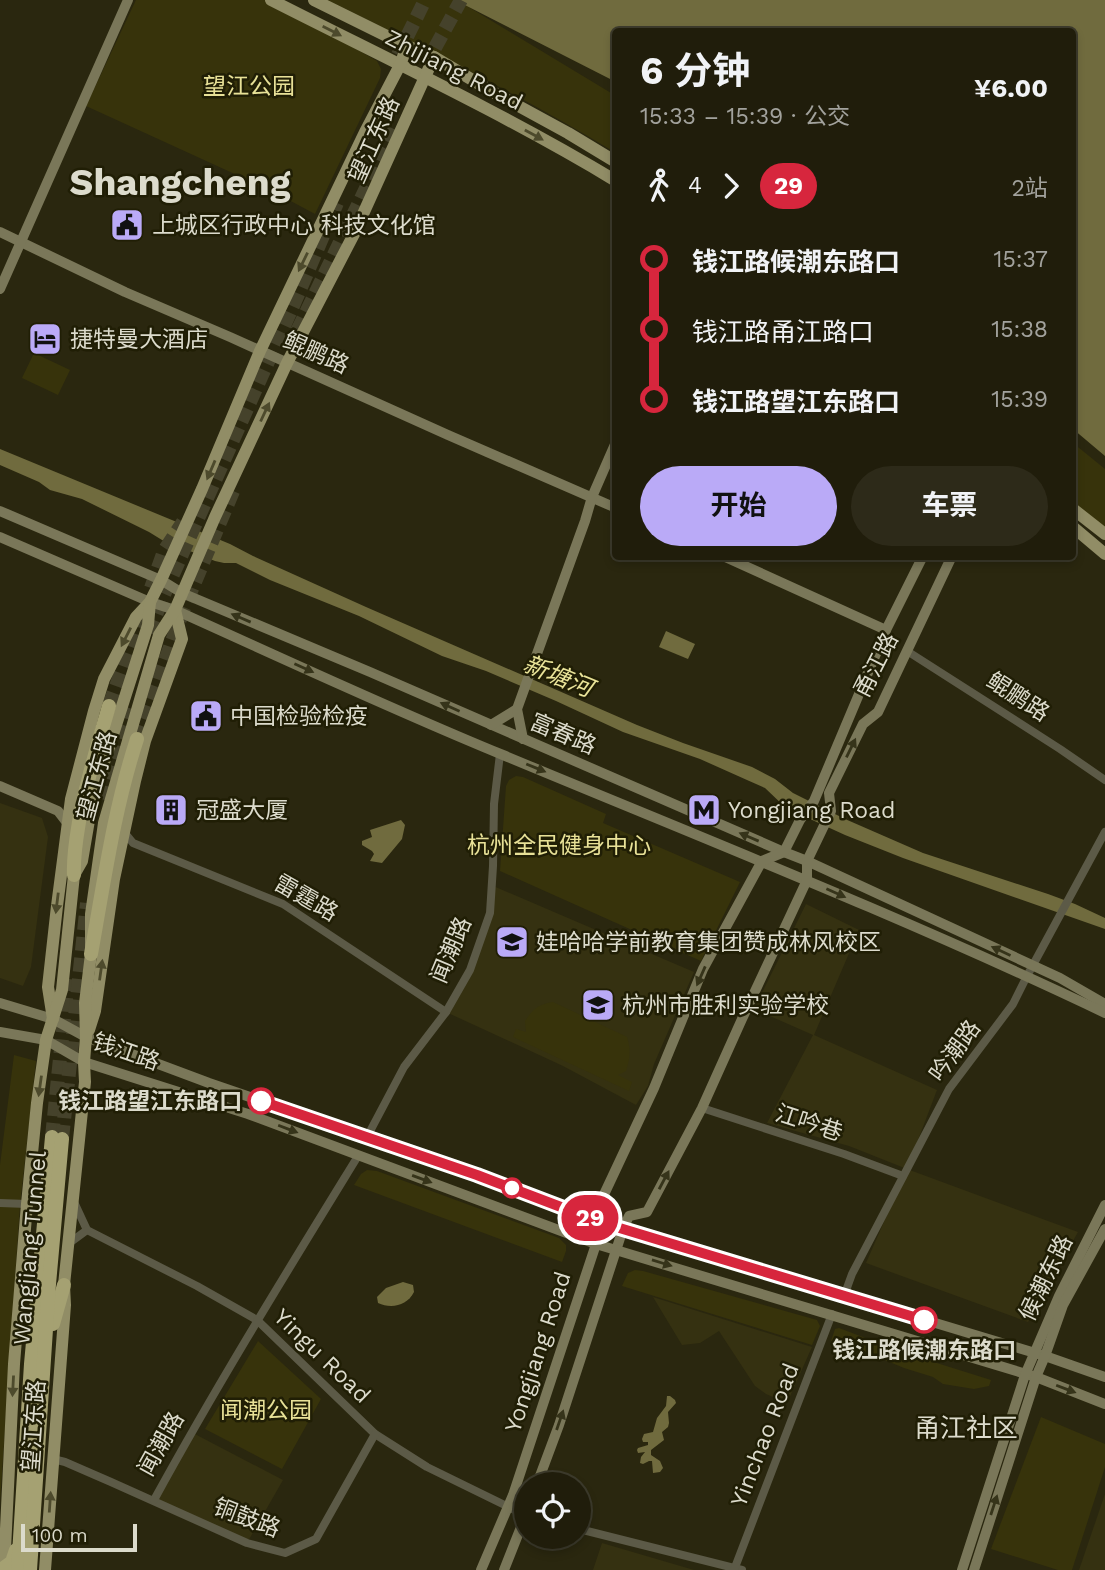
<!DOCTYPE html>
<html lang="zh">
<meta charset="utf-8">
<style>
:root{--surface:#201d0b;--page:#2d2a19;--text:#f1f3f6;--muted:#a2a29d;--line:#3d3b2c;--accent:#baaaf7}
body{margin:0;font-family:"Work Sans","Noto Sans SC",sans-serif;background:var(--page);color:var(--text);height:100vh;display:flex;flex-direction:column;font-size:26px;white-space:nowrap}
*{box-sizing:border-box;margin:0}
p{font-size:23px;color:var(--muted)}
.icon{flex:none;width:38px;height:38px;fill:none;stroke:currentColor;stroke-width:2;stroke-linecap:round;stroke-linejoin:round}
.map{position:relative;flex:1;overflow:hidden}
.details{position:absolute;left:612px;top:28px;width:464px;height:532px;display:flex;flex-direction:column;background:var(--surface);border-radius:7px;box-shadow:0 4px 10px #0003,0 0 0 2px var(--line)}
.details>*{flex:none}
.badge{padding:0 14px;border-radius:23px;font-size:24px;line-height:46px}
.tools{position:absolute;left:514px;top:1472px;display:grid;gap:14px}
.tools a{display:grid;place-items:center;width:77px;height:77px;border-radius:50%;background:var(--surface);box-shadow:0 4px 10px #0003,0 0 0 2px var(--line);font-size:35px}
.scale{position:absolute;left:21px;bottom:18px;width:116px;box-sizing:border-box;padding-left:7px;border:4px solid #dcdbcc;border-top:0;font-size:19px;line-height:24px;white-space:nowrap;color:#dcdbcc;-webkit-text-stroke:5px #201e05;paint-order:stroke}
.map>.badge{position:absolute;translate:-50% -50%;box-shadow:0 0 0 4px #fff}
.legs{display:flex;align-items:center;gap:10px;height:77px;padding:0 28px;font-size:23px}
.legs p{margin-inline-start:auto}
.overview{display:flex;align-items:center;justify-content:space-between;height:119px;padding:0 28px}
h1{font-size:38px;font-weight:700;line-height:52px}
.button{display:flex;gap:14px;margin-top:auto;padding:14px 28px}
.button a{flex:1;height:80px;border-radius:42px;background:var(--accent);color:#111;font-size:28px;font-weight:700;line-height:80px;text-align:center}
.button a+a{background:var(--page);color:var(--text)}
ul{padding:0 28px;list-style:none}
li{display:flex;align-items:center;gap:24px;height:70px;font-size:26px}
li i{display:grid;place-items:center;width:10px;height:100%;margin:0 9px;background:currentColor}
li i::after{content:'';width:18px;height:18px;margin:-9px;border:5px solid;border-radius:50%;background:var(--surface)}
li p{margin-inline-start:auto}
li:first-child i{background:linear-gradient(#0000 50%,currentColor 0)}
li:last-child i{background:linear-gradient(currentColor 50%,#0000 0)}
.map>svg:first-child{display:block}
.built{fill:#353111}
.green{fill:#37330b}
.water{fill:#706b3e}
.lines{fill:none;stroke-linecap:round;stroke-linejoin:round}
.highway-tunnel{stroke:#45422b;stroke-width:14;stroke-dasharray:14 7;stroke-linecap:butt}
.street{stroke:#5c5a47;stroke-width:8}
.secondary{stroke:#7a7759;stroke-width:10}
.primary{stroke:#918d66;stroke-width:12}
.highway{stroke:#a5a172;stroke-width:14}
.oneway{fill:#4d4a2c}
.oneway2{fill:#36341a}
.line-1-casing{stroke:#fff;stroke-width:16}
.line-1{stroke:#d7263d;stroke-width:10}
.stop-1-dot{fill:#fff;stroke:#d7263d;stroke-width:3.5}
.labels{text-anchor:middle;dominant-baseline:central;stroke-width:5;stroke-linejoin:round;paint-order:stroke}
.street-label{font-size:23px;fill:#dcdbcc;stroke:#201e05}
.park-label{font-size:23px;fill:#e8e197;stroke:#201e05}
.poi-label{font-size:23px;fill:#dcdbcc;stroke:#201e05;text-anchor:start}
.stop-label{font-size:23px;font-weight:bold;fill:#dcdbcc;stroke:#201e05;text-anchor:end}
.water-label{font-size:24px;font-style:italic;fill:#eae499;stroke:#201e05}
.quarter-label{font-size:26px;fill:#dcdbcc;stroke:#201e05}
.town-label{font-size:37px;font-weight:bold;fill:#dcdbcc;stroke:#201e05}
</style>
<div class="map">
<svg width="1105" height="1570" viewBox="0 0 1105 1570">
<rect width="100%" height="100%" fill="#2a270f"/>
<g class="built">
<polygon points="0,803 42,818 48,837 31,967 23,986 0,978"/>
<polygon points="491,885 694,972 654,1064 648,1086 636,1105 563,1066 446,1012 470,970 490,913"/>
<polygon points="806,904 859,930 814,1035 937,1090 907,1169 1078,1232 1028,1322 866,1263 907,1169 849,1146 767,1123 813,1035 754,1009"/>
<polygon points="653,1297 812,1347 787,1403 766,1394 755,1386 719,1331 700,1343 682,1345"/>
<polygon points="191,1432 283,1480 247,1543 154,1500"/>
<polygon points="1105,1494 1105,1570 1079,1570"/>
<polygon points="602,1543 694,1570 593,1570"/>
</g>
<g class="green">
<polygon points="136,0 271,0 377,61 381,69 380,78 315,214 272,191 86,106"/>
<path d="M327,0H455L467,6L616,96V153C523,96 425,48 327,0Z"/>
<polygon points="34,353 70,370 58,395 22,378"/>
<polygon points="1073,443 1105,469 1105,530 1073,505"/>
<polygon points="516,776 523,777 606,814 603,823 740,882 701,961 500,871 506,786 509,780"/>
<path d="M553,1002L627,1037C631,1049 630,1059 626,1071L618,1075L632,1082L629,1091L513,1037L516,1029L526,1032L525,1021C533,1009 539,1004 553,1002Z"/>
<polygon points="14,1055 36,1061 20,1205 0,1503 0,1165"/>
<polygon points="367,1170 377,1171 559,1238 566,1245 566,1251 562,1262 354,1185 361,1174"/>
<polygon points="635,1270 643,1271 817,1320 820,1326 812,1345 622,1286 628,1273"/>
<polygon points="839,1328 905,1353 991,1380 989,1386 974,1389 943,1384 933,1377 904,1368 863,1351 841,1349 831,1341 835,1329"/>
<polygon points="258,1341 321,1399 282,1469 205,1429"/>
<polygon points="1041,1417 1105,1444 1105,1467 1072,1570 1058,1570 991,1549"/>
</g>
<g class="water">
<polygon points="455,0 1105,0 1105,456 1073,429 1073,32 616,32 616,82"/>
<polygon points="0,449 230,544 253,556 366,607 637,725 683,743 752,767 775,779 793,793 845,819 923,853 1048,894 1075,904 1105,918 1105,929 903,858 845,835 786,808 765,788 747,780 700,759 623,732 556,701 486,671 442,656 359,616 270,580 236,563 224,563 215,561 162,540 149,532 82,499 50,490 39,482 0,465"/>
<polygon points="666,631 695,644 688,659 659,647"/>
<polygon points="401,820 405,825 402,839 382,863 370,861 374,854 372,851 362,845 362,841 372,837 370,830"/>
<path d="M403,1282L413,1285L414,1292C407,1306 391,1309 378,1303L377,1297L386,1288Z"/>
<polygon points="667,1396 670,1396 675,1400 676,1403 668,1412 669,1423 668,1427 662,1432 664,1440 651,1450 651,1455 660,1461 663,1468 660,1472 653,1473 652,1461 649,1461 643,1464 640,1463 641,1457 645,1452 638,1453 637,1450 638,1448 648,1445 648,1442 643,1442 642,1439 644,1434 653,1432 657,1418 666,1406"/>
</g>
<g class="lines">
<g class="highway-tunnel">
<polyline points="398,55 425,0"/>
<polyline points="425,66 461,0"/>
<polyline points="288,350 396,126"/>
<polyline points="151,588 164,551 183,522"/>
<polyline points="149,633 162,599 296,299 337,203"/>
<polyline points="109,706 142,614"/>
<polyline points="137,739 184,608 234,489"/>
<polyline points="105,800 121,739 132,709"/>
<polyline points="52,1137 68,979"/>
<polyline points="62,1139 87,903"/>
</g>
<g class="street">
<polyline points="907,651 1060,749 1105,780"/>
<polyline points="124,832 133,843 283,904 446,1012"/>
<polyline points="702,1108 844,1154 903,1176"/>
<polyline points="367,1137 404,1067 446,1012 470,970 490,913 493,866 494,804 500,754"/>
<polyline points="74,1202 87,1230 197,1286 257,1320 375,1434 427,1467 527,1516"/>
<polyline points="0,1203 27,1204"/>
<polyline points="68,1244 87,1230"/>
<polyline points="844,1296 852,1274 949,1089 1013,1004 1027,976 1105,832"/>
<polyline points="53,1459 65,1462 111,1482 247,1543 285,1553 316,1539 375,1434"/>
<path d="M154,1500C218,1383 288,1270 358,1156"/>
<polyline points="579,1529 742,1570"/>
<polyline points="734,1570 832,1314"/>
</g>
<g class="secondary">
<polyline points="0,232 125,292 230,337 448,435 616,508"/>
<polyline points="0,289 128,0"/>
<polyline points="0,511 161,580 182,593 370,672 784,852 807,861 1060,978 1105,1004"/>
<path d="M0,537L150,602L175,610C284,659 393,710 503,755C705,839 908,919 1105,1013"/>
<polyline points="723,556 886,630"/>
<polyline points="491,725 517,709"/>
<polyline points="523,739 517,709 585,521 592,497 616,442"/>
<polyline points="0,786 58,811 68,824"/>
<polyline points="0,1003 53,1019 86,1037 209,1083 477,1175 603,1223 1045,1356 1105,1377"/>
<polyline points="0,1032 46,1040 84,1062 248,1114 596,1244 1036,1377 1105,1404"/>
<polyline points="537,1484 559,1425 623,1229 629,1216 647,1212 702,1108 742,1019 807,880 807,861 831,811 829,793 863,724 878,712 952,556"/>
<polyline points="481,1570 513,1495 603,1223 600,1203 654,1088 703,969 762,861 784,852 800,820 814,801 886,630 923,556"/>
<polyline points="504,1570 527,1512"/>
<polyline points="962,1570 1025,1375 1059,1296 1105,1205"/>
<polyline points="974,1570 1036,1377 1045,1356 1063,1305 1105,1229"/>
</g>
<g class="primary">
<path d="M271,0C387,59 505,114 616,181"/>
<polyline points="314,0 407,46 434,57 491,91 568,133 616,162"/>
<polyline points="1073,509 1105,534"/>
<polyline points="1073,527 1105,554"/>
<polyline points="53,1019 48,987 57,906 71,799 94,711 104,679 136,617 150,602 161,580 202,489 260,351 365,132 400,65 407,46"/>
<polyline points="89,1030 95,1011 114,879 135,781 145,741 182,639 175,610"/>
<polyline points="4,1570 14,1364 27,1204 37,1103 46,1040 62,990 74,875 82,861 93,797 148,625 150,602"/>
<polyline points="45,1570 65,1305 64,1285 85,1082 84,1062 86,1037 85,1003 91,954 91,914 104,823 159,635 175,610 215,517 287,363 354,234 434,57"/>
</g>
<g class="highway">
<path d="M74,875C73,857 76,840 79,822C86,782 98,744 109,706"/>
<path d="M91,954C104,882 114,809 137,739"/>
<polyline points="53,1324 64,1285"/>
<polyline points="1,1570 12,1562 16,1550"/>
<polyline points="18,1570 31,1364 52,1137"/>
<polyline points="30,1570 49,1284 62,1139"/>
</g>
</g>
<defs><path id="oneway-solid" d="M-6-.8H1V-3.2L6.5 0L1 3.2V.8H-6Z" transform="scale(1.75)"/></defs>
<g class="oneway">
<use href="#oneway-solid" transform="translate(332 31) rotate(27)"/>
<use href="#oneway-solid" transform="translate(534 135) rotate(29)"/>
<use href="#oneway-solid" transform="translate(303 262) rotate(116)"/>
<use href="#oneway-solid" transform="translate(265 412) rotate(-65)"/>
<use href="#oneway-solid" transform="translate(211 470) rotate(113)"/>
<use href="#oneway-solid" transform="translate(126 637) rotate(117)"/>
<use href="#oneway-solid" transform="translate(57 903) rotate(97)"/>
<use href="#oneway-solid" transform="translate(101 970) rotate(-82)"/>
<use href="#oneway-solid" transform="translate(40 1086) rotate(98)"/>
<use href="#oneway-solid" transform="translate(13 1386) rotate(93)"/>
<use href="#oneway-solid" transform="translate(50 1502) rotate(-86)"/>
</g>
<g class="oneway2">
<use href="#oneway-solid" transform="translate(241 618) rotate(-157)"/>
<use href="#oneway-solid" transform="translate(304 668) rotate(24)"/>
<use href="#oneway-solid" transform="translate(450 707) rotate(-156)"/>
<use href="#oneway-solid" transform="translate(851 748) rotate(-64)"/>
<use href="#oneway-solid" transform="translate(536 768) rotate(22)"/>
<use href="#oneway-solid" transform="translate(749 837) rotate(-157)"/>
<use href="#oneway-solid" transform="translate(836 893) rotate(24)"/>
<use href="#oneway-solid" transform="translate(1001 951) rotate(-155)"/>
<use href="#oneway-solid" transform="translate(701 976) rotate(114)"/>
<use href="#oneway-solid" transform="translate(288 1129) rotate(21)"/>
<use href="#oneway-solid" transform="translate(422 1179) rotate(20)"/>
<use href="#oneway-solid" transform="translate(664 1180) rotate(-62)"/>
<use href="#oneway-solid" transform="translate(662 1263) rotate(17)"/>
<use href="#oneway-solid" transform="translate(1066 1389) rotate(21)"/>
<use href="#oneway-solid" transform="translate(560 1420) rotate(-71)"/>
<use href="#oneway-solid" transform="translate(994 1505) rotate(-72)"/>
</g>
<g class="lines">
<defs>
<polyline id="line-1" points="261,1101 477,1175 603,1223 924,1320"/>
</defs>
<use href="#line-1" class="line-1-casing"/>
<use href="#line-1" class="line-1"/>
</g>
<defs>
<symbol id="civic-square" viewBox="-11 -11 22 22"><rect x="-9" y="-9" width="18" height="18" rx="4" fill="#baaaf7" stroke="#201e05"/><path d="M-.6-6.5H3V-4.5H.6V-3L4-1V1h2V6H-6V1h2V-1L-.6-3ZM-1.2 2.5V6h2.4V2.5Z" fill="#111"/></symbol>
<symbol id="hotel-square" viewBox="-11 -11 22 22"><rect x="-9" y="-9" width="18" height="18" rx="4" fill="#baaaf7" stroke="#201e05"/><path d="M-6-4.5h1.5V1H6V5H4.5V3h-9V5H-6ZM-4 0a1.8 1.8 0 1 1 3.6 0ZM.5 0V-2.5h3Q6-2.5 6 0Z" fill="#111"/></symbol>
<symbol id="building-square" viewBox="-11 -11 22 22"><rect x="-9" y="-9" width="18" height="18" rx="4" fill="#baaaf7" stroke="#201e05"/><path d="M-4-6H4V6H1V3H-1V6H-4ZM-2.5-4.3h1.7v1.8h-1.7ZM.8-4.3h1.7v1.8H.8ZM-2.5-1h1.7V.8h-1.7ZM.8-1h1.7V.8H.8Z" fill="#111"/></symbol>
<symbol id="metro-square" viewBox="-11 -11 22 22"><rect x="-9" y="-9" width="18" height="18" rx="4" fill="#baaaf7" stroke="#201e05"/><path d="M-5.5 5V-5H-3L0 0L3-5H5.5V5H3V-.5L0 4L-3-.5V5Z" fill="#111"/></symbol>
<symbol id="school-square" viewBox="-11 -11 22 22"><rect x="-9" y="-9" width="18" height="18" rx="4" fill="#baaaf7" stroke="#201e05"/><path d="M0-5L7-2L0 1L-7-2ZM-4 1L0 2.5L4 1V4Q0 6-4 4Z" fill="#111"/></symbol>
</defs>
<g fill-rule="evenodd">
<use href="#civic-square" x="108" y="206" width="38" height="38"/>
<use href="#hotel-square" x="26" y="320" width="38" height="38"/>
<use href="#civic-square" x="187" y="697" width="38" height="38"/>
<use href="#building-square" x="152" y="791" width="38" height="38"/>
<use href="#metro-square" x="685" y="791" width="38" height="38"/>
<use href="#school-square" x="493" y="923" width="38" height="38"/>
<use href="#school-square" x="579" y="986" width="38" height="38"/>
</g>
<g class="stop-1-dot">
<circle cx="261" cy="1101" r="12"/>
<circle cx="512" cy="1188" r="9"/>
<circle cx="924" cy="1320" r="12"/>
</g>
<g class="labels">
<g class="street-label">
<text transform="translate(454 70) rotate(27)">Zhijiang Road</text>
<text transform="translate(374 140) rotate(-66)">望江东路</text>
<text transform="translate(316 353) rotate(24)">鲲鹏路</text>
<text transform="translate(876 665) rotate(-63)">甬江路</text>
<text transform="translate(1018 697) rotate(33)">鲲鹏路</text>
<text transform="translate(563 734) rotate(23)">富春路</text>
<text transform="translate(97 776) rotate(-75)">望江东路</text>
<text transform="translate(306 898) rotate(30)">雷霆路</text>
<text transform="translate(451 950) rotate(-67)">闻潮路</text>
<text transform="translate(955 1051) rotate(-54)">吟潮路</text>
<text transform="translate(126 1052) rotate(19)">钱江路</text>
<text transform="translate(809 1123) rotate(18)">江吟巷</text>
<text transform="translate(30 1248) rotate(-85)">Wangjiang Tunnel</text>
<text transform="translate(1046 1278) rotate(-64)">候潮东路</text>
<text transform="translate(538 1352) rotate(-72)">Yongjiang Road</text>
<text transform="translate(322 1356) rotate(44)">Yingu Road</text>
<text transform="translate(34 1426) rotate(-86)">望江东路</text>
<text transform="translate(765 1435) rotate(-69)">Yinchao Road</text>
<text transform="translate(161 1444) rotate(-61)">闻潮路</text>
<text transform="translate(247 1518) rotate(21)">铜鼓路</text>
</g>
<g class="park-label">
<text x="249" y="86">望江公园</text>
<text x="559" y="845">杭州全民健身中心</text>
<text x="266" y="1410">闻潮公园</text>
</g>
<g class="poi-label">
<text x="152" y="225">上城区行政中心 科技文化馆</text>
<text x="70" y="339">捷特曼大酒店</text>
<text x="230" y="716">中国检验检疫</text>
<text x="196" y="810">冠盛大厦</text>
<text x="728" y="810">Yongjiang Road</text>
<text x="536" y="942">娃哈哈学前教育集团赞成林风校区</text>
<text x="622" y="1005">杭州市胜利实验学校</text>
</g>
<g class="stop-label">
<text x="242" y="1101">钱江路望江东路口</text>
<text x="924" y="1350" text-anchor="middle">钱江路候潮东路口</text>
</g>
<g class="water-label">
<text transform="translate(558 676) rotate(22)">新塘河</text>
</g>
<g class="quarter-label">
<text x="966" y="1428">甬江社区</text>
</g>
<g class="town-label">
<text x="180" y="182">Shangcheng</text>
</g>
</g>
</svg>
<div class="tools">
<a><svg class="icon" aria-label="locate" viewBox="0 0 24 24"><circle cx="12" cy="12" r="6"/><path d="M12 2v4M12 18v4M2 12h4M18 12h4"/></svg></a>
</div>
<div class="scale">100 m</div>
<b class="badge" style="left:590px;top:1218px;background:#d7263d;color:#fff">29</b>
<section class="details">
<div class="overview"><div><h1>6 分钟</h1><p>15:33 – 15:39 · 公交</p></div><b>¥6.00</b></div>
<div class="legs"><svg class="icon" aria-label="walk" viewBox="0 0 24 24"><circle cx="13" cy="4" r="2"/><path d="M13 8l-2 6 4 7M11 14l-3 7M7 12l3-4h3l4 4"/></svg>4<svg class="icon" aria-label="forward" viewBox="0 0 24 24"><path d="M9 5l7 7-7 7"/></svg><b class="badge" style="background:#d7263d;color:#fff">29</b><p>2站</p></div>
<ul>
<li><i style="color:#d7263d"></i><b>钱江路候潮东路口</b><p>15:37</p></li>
<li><i style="color:#d7263d"></i><span>钱江路甬江路口</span><p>15:38</p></li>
<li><i style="color:#d7263d"></i><b>钱江路望江东路口</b><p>15:39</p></li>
</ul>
<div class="button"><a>开始</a><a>车票</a></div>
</section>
</div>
